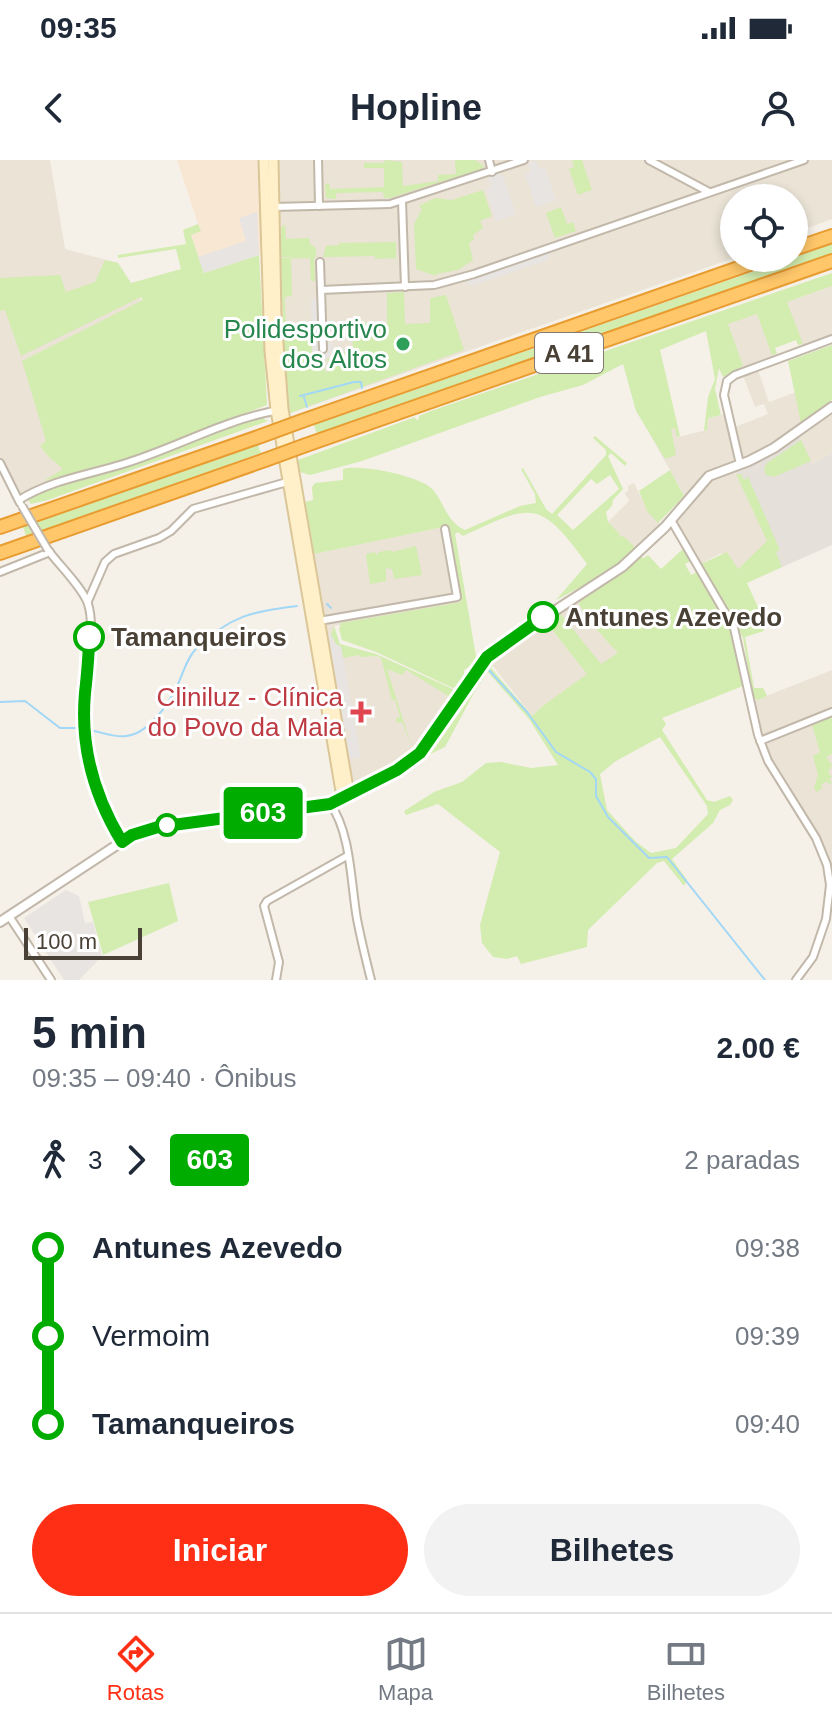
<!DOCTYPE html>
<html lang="pt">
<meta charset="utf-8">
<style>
:root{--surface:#fff;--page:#f2f2f3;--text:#1f2937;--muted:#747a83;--line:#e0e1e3;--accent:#ff2f16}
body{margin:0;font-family:Arial,sans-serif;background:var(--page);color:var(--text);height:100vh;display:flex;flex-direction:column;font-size:30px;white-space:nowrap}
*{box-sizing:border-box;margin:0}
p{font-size:26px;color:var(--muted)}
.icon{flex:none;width:44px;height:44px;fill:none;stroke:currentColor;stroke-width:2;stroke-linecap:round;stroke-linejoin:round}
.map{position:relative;height:820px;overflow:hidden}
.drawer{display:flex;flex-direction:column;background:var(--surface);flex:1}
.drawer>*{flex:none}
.badge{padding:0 16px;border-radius:6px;font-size:28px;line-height:52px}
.fabs{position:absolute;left:720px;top:24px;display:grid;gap:16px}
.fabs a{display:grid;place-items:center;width:88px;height:88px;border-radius:50%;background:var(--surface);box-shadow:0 4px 12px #0003;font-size:40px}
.scale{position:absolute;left:24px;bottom:20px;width:118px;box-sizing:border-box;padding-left:8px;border:4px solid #4a4136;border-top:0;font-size:22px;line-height:28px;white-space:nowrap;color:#4a4136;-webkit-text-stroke:6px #fff;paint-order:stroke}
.map>.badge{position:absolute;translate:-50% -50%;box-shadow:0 0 0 4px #fff}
.legs{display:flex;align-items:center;gap:12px;height:88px;padding:0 32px;font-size:26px}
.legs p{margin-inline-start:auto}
.head{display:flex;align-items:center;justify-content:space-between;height:136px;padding:0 32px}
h1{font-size:44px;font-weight:800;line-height:60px}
.action{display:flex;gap:16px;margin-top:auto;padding:16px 32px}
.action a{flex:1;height:92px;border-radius:48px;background:var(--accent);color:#fff;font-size:32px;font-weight:800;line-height:92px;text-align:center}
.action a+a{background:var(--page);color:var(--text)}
ul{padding:0 32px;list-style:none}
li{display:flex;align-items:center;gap:28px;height:88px;font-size:30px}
li i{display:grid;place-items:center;width:12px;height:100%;margin:0 10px;background:currentColor}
li i::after{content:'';width:20px;height:20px;margin:-10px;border:6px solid;border-radius:50%;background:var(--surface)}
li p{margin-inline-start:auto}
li:first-child i{background:linear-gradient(#0000 50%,currentColor 0)}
li:last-child i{background:linear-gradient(currentColor 50%,#0000 0)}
.status{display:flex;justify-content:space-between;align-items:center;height:56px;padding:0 40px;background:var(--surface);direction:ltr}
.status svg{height:22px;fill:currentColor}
header{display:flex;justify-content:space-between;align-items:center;height:104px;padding:0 32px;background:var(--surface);font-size:36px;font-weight:800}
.tab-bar{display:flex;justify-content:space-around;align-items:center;height:112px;border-top:2px solid var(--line);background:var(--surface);font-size:22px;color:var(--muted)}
.tab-bar a{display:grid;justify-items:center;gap:4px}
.tab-bar .active{color:var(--accent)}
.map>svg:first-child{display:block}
.residential{fill:#eae3d6}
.commercial{fill:#f8e7d3}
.industrial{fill:#e5e0da}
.green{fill:#d3ecaf;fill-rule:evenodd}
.parking{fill:#e7e4e1}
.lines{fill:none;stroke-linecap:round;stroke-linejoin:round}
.stream{stroke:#a2d7f6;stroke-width:2}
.minor-casing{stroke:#c2b8aa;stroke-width:10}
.tertiary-casing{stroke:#c2b8aa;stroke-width:12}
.secondary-casing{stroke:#dbc698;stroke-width:13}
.motorway-casing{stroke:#e89c30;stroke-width:16}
.minor{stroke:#fff;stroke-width:6}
.tertiary{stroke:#fff;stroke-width:8}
.secondary{stroke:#fff0c9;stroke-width:9}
.motorway{stroke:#ffc76a;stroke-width:12}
.minor-bridge-casing{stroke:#c2b8aa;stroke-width:10;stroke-linecap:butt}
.motorway-bridge-casing{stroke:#e89c30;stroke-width:16;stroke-linecap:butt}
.minor-bridge{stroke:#fff;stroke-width:6}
.motorway-bridge{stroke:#ffc76a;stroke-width:12}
.line-1-casing{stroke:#fff;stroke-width:18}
.line-1{stroke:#00ac00;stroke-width:12}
.leisure-dot{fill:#2e9e5b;stroke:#fff;stroke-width:3}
.stop-1-dot{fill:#fff;stroke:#00ac00;stroke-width:4}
.health-dot{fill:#e0444e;stroke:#fff;stroke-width:3}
.labels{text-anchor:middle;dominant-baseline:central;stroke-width:6;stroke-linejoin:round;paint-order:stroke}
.shield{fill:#fff;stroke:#807a72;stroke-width:2}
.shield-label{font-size:24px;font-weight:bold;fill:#4a4136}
.leisure-label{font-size:26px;fill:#27864d;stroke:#fff;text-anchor:end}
.stop-label{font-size:26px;font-weight:bold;fill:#4a4136;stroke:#fff;text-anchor:start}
.health-label{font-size:26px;fill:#be3a42;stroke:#fff;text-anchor:end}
</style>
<div class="status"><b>09:35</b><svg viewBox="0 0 49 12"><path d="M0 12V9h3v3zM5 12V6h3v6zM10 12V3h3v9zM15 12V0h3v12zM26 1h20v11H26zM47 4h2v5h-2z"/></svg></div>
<header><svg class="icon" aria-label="back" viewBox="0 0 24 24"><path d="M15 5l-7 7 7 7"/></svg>Hopline<svg class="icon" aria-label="person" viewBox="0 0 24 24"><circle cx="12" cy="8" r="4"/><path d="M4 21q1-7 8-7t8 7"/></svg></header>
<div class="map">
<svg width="832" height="820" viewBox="0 0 832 820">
<rect width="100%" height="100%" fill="#f5f1e9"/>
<g class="residential">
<polygon points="0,0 50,0 65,89 118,103 171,186 142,196 41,286 48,296 64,309 66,318 42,325 19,339 0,301"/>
<polygon points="277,0 832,0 832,59 794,73 794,38 734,38 734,98 288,254 281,186"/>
<polygon points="832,126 832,178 804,188 787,142"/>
<polygon points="757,153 774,199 744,210 727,164"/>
<polygon points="757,207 769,242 796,232 802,266 769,290 741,303 733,268 768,254 764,244 755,247 742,213"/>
<polygon points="832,248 832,293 812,304 797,272"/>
<polygon points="727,254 739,303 707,316 686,339 650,274 675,268 678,277 707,270 708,258"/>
<polygon points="733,307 767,381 738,409 721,393 699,405 672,359 713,315"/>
<polygon points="634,323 647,350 663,367 640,390 579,391 629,341 625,333 628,331 628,326"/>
<polygon points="453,365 466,441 334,466 336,484 373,495 458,535 409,601 350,632 309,395"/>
<polygon points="577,440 586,458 619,493 601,505 559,452 545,462 588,514 544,545 532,556 487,498"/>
<polygon points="832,510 832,557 812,565 826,597 832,594 832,723 828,704 761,580 751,542"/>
</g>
<polygon class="commercial" points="177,0 263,0 267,92 204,113 191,74 200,70"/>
<polygon class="industrial" points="797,272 812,304 832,293 832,385 746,423 738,409 767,381 733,307"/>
<g class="green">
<polygon points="385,0 402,2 403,26 438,21 438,15 456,14 455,0 475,0 484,6 481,9 390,38 384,38 383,32 336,33 336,39 326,38 325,24 329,23 330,29 384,27 384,8 364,8 364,3 384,3"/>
<polygon points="572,0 582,0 592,30 578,35 569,9 574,7"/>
<polygon points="483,30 492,56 480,61 483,68 473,75 474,79 469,83 473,100 458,110 436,114 436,116 416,109 414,64 422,49 419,46 435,38 452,40"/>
<polygon points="561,47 567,64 573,62 576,71 555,78 546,53"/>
<polygon points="198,64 201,71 191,75 204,113 259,95 267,245 124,301 44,321 63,309 48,296 40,286 46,281 22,201 143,140 141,137 21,196 5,150 0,151 0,118 60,115 66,132 95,122 105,100 118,103 131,123 181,109 176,89 118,98 118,95 186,84 183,70"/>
<polygon points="285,64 286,79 309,78 310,84 316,88 316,97 314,97 315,121 311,121 310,98 291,99 292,136 285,137 286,171 312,171 312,197 325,198 325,212 331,211 327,199 333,198 337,193 353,192 352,162 387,164 387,133 404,132 405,164 430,163 430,138 446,135 464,190 290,253 284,188 281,98 308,97 281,97 281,68"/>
<polygon points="396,82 396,102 395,98 375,99 375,96 323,97 326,86 339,85 339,83"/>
<polygon points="832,84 832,94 317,274 314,265"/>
<polygon points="832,113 832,126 787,142 803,184 798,185 796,180 775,188 777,194 772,195 757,154 728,164 743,206 723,217 719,208 715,229 721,255 708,258 707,270 704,271 708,237 715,219 706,171 660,190 680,276 677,277 675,268 671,269 676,295 665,299 636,251 623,204 583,225 540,237 362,301 310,315 300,312 298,300 415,257 416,260 419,259 419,256 431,251"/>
<polygon points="832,185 832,240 801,263 788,201"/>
<polygon points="261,257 268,261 48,340 31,344 28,340 41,329 124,307 229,265"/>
<path d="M595,276L627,303L625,306L611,293L608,296L623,329L613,340L612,346L606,352L608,362L620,374L619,377L623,376L637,389L609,412L556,440L587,404C539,338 532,344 463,376L458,372L455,374L477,502L464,510V515L457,527L453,528L376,492L342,480L339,469L341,463L461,442L448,366L314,394L305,342L313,340L312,327L315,323L343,320V309C360,304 423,316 434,331C445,345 447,362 465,370L520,346L536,343L535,334L521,309L523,308L546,349L552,354L606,295V290L593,278ZM610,315L619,329L573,370L557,355L591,319L597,324Z"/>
<polygon points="801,280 811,301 774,317 766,315 764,308 767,303"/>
<polygon points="258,285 261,293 26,376 23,367"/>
<polygon points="670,310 684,336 658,363 647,351 639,331"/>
<polygon points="736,314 744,315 742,316 744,320 748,317 780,390 776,392 782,407 747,423 762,456 764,471 745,477 754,528 763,528 767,536 758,540 753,538 743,478 701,404 727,392 738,409 767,381"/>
<polygon points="416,386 422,415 394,419 392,409 386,408 386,421 370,424 366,394 375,392 376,395 379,392 391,390 392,392"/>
<path d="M684,388L691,401L685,404L691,415L697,412L732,474L743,526L662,558L666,564L662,570L707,640L714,642L730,636L733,640L730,645L720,650L713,663L672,699L687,720L684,726L664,701L657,703L588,770L587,787L521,804L517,796L507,799L493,797L482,783L480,765L500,692L438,644L406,655L404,651L434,632L462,622L486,603L501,602L531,608L558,605L529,559L488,512L475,531L445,587L424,597L464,537L471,533L488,509H484L490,501L493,506L491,508L532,556L544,545L587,514L545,461L559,452L601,504L618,493L586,458L577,439L613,419L640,397L644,398L648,395L661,409ZM660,577L707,646L708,654L676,688L651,693L635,681L607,650L600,614L616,601Z"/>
<polygon points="334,466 340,484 376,494 455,530 450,537 406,510 402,515 387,509 411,585 402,562 397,563 396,558 400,557 395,540 392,540 381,498 376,496 360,497 359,495 343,498 341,487 336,484 331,475"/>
<polygon points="832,557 832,594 826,597 832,605 828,612 832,617 829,619 832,623 829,624 827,621 821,625 822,628 817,632 814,628 818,615 813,596 820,592 812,565"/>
<polygon points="169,723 178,761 103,795 88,742"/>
</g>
<g class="parking">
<polygon points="536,0 539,9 545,7 556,40 536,47 525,14 531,12 528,3"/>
<polygon points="502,13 516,54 496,61 486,29 491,27 488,18"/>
<polygon points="257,52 259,95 204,113 198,97 246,81 239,58"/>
<polygon points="551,92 548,100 472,126 464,122"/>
<polygon points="311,139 317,139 318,193 328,193 328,183 333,183 333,197 312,198"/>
<polygon points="328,475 331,475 336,484 341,487 361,598 349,599 346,579 351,578 350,569 344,570 339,542 345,540 344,533 338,533"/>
<polygon points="66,730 79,736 85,763 93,762 102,796 79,820 64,820 24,758"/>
</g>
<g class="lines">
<g class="stream">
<polyline points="300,236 354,222 361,222 362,228"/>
<polyline points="304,237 307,247"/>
<polyline points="327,444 331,448"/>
<polyline points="488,509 527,552 556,592 590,612 596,619 596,636 608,657 649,698 667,697 765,820"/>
<polyline points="0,542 25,541 60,568 79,568"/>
<path d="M90,570C101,572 115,578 126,576C148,574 169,544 177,526C183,514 187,497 197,488C231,455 252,452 297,446"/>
</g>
<defs>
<g id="minor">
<polyline points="318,0 319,46"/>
<polyline points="489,0 492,12"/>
<polyline points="649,0 709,32"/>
<polyline points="402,41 405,127"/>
<polyline points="273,47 390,44 524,0"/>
<polyline points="320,102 321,130"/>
<polyline points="323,189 321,130 434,125 474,114 804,0"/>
<polyline points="0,303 20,343"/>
<polyline points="740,304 724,235 727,221 735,215 832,179"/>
<path d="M19,340C51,320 87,315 123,304C176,288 223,260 279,250"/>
<polyline points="671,360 734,468 758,575 768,601 816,678 827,705 830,725 826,759 813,797 796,820"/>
<path d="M48,390C58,404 83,428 88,444C96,469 86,510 85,536C82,592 93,635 122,682"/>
<polyline points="0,412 50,392"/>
<polyline points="88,441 105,402 114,394 159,378 171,371 193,349 287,322"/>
<polyline points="319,461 457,437 445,369"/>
<polyline points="760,581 832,552"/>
<path d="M330,644C351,671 351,726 357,759C361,780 366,800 371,820"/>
<polyline points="9,756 51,820"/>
<polyline points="276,820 279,802 264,746 267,741 347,696"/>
</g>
<polyline id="tertiary" points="0,762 132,675 145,670 330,644 397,610 420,593 468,523 493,491 622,407 665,367 709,316 749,301 774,288 832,247"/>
<g id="secondary">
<polyline points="264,0 270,191 276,250 342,637"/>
<polyline points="273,0 276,157 283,249 349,634"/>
</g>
<g id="motorway">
<polyline points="794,89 832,76"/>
<polyline points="302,261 767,98"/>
<polyline points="306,285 832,101"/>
<polyline points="0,367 261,276"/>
<polyline points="0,393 265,300"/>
</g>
</defs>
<use href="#minor" class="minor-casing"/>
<use href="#tertiary" class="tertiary-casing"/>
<use href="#secondary" class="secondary-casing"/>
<use href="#motorway" class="motorway-casing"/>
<use href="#minor" class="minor"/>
<use href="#tertiary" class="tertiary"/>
<use href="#secondary" class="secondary"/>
<use href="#motorway" class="motorway"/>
<defs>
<polyline id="minor-bridge" points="22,346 48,390"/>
<g id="motorway-bridge">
<polyline points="261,276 302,261"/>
<polyline points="265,300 306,285"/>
</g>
</defs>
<use href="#minor-bridge" class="minor-bridge-casing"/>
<use href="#motorway-bridge" class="motorway-bridge-casing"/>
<use href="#minor-bridge" class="minor-bridge"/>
<use href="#motorway-bridge" class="motorway-bridge"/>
</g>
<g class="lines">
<defs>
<path id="line-1" d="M89,477C89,497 87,515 85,533C80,588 94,636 122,682L132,675L158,667L330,644L397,610L420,593L487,497L543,457"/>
</defs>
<use href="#line-1" class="line-1-casing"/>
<use href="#line-1" class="line-1"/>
</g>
<circle class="leisure-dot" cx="403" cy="184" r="8"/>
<g class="stop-1-dot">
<circle cx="543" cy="457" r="14"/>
<circle cx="89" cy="477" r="14"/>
<circle cx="167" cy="665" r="10"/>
</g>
<path class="health-dot" d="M357 540h8v8h8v8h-8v8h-8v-8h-8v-8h8z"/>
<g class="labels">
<rect class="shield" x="535" y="173" width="68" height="40" rx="6"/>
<g class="shield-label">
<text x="569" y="193">A 41</text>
</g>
<g class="leisure-label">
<text x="387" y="169">Polidesportivo<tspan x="387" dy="30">dos Altos</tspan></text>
</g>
<g class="stop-label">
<text x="565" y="457">Antunes Azevedo</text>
<text x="111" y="477">Tamanqueiros</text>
</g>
<g class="health-label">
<text x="343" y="537">Cliniluz - Clínica<tspan x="343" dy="30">do Povo da Maia</tspan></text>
</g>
</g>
</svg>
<div class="fabs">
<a><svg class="icon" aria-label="locate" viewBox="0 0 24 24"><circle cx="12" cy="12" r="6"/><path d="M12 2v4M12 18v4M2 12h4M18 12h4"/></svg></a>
</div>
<div class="scale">100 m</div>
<b class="badge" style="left:263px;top:653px;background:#00ac00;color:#fff">603</b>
</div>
<section class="drawer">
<div class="head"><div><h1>5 min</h1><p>09:35 – 09:40 · Ônibus</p></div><b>2.00 €</b></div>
<div class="legs"><svg class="icon" aria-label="walk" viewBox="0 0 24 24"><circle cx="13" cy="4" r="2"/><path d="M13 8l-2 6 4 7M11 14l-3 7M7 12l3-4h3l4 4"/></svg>3<svg class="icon" aria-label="forward" viewBox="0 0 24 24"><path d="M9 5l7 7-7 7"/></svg><b class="badge" style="background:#00ac00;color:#fff">603</b><p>2 paradas</p></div>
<ul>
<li><i style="color:#00ac00"></i><b>Antunes Azevedo</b><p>09:38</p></li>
<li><i style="color:#00ac00"></i><span>Vermoim</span><p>09:39</p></li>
<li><i style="color:#00ac00"></i><b>Tamanqueiros</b><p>09:40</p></li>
</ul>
<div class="action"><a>Iniciar</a><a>Bilhetes</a></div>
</section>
<nav class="tab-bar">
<a class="active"><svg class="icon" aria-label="directions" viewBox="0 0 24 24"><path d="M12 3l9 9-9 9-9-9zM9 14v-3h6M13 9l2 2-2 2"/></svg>Rotas</a>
<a><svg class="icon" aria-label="map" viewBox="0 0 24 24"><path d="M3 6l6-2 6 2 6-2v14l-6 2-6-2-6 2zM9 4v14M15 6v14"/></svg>Mapa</a>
<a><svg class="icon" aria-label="tickets" viewBox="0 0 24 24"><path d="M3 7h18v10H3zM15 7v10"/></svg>Bilhetes</a>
</nav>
